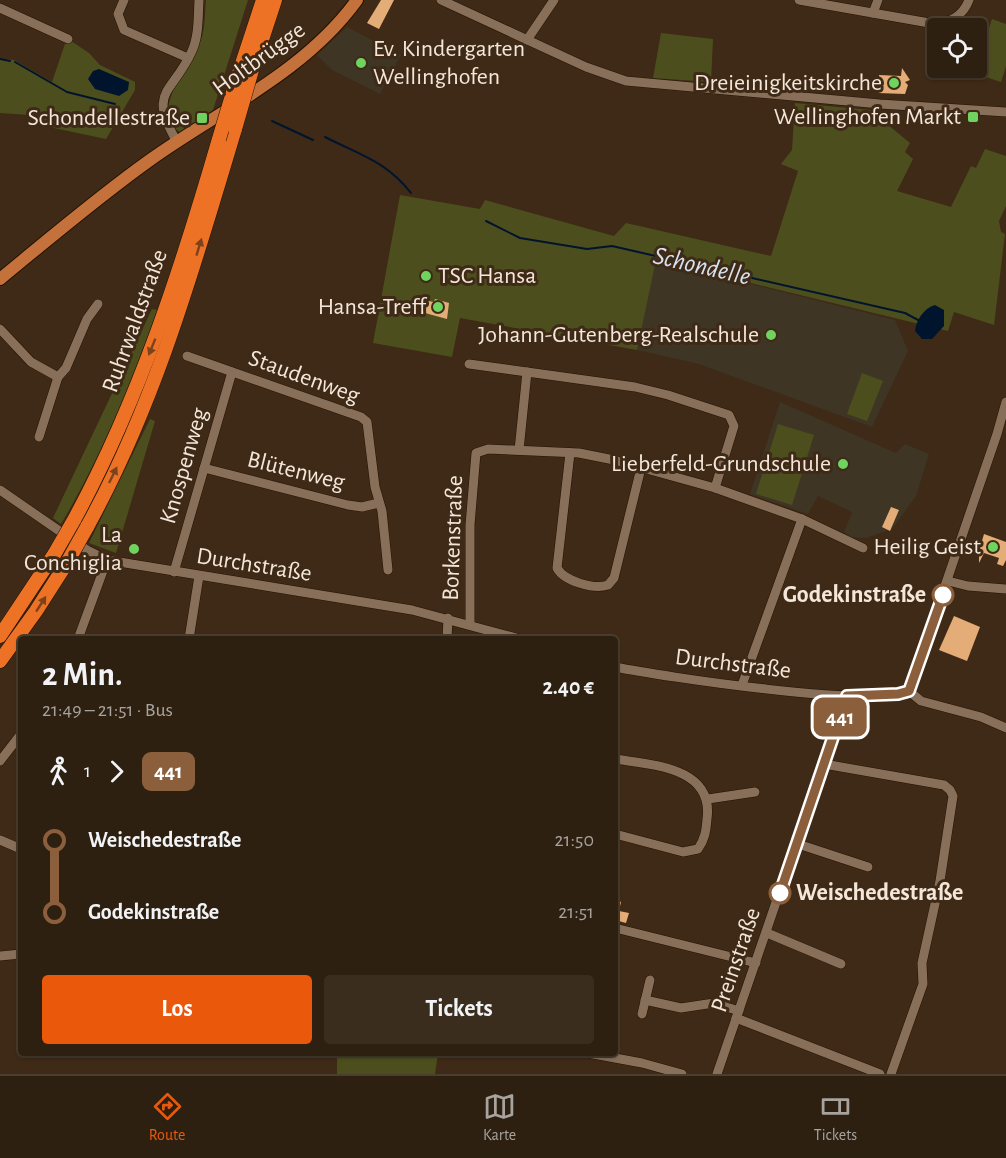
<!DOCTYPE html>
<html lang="de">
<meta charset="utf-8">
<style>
:root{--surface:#2e2010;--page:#3a2d1e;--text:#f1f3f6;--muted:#a7a39f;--line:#493e30;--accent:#ea580c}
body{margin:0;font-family:"Alegreya Sans",sans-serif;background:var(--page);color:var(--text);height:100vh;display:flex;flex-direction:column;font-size:22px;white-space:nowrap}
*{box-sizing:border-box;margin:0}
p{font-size:20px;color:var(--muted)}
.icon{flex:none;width:33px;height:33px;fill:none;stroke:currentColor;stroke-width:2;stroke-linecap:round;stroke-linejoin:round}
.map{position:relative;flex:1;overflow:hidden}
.details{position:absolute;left:18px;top:636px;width:600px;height:420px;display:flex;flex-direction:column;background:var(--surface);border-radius:6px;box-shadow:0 2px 4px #0004,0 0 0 2px var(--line)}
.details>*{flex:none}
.badge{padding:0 12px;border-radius:9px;font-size:21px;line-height:39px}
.buttons{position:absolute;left:927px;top:18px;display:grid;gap:12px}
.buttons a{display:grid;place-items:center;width:60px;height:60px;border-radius:6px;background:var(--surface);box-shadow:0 2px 4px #0004,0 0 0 2px var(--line);font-size:30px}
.map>.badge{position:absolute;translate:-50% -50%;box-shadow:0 0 0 3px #fff}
.legs{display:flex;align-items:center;gap:9px;height:66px;padding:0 24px;font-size:20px}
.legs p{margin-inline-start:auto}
.overview{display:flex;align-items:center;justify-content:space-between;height:102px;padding:0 24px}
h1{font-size:33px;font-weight:700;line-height:45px}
.action{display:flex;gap:12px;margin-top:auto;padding:12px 24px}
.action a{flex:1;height:69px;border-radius:6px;background:var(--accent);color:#fff;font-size:24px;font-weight:700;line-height:69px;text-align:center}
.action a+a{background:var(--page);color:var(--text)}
ul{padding:0 24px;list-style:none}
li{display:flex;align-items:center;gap:21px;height:72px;font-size:22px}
li i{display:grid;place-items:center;width:9px;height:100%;margin:0 8px;background:currentColor}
li i::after{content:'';width:15px;height:15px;margin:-8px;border:4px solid;border-radius:50%;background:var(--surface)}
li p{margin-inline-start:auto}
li:first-child i{background:linear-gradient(#0000 50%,currentColor 0)}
li:last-child i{background:linear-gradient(currentColor 50%,#0000 0)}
.tab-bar{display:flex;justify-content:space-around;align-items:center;height:84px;border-top:2px solid var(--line);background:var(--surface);font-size:16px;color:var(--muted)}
.tab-bar a{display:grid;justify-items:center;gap:3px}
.tab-bar .selected{color:var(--accent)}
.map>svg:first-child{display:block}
.education{fill:#3e3525}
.green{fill:#4c4f1d}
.water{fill:#00152d}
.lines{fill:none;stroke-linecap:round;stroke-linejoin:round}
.stream{stroke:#00152d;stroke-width:2}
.building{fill:#e4ad77}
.minor-casing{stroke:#241201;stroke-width:10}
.major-casing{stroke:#241201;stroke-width:14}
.highway-casing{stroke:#241201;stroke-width:15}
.minor{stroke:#876f5a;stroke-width:9}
.major{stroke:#c4713b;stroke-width:12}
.highway{stroke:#ed7226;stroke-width:14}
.highway-bridge-casing{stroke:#241201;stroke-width:15;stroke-linecap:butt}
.highway-bridge{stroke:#ed7226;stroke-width:14}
.oneway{fill:#7b431c}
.line-1-casing{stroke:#fff;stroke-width:14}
.line-1{stroke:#8b5e3c;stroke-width:9}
.poi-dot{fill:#70d35f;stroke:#3e2a16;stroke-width:2}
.stop-1-dot{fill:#fff;stroke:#8b5e3c;stroke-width:3}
.labels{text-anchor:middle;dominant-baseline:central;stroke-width:6;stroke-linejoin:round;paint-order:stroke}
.poi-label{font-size:24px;fill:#f4e7da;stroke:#3e2a16;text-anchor:end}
.street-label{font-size:24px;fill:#f4e7da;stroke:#3e2a16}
.stop-label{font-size:24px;font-weight:bold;fill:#f4e7da;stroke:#3e2a16;text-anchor:end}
.water-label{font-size:26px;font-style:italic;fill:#d6e3f2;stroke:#3e2a16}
</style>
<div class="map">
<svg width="1006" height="1074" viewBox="0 0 1006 1074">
<rect width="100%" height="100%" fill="#3e2a16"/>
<g class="education">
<polygon points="347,27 401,55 380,94 332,70 317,55"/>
<polygon points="655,260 895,320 908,351 872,427 699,364 637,350"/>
<polygon points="780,402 896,453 905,444 929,454 916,496 892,529 866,538 850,537 844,532 852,512 818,496 808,514 750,494"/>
</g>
<g class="green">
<path d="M206,0H248L213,110L180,132C147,111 194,61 202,37C205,26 205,12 206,0Z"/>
<polygon points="992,19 1006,24 1006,66 1001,82 974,73"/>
<polygon points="661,33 713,39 711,82 653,78"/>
<polygon points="71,41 89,53 100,65 135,82 135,90 106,139 54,128 29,115 0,113 0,59 14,60 52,82 65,44"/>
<polygon points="795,103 870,110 910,143 905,152 913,159 897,191 951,207 971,166 976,168 985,149 1006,156 1006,206 999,221 1001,232 1005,234 994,325 954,312 948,331 656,260 637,350 460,318 452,357 373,343 400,195 480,209 485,200 614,236 626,223 771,256 798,171 781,164 792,150"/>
<path d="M152,309L157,310C131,383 101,457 61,524L53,518Z"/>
<polygon points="862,373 883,381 867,421 847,414"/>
<polygon points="150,419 155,421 116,553 89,543"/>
<polygon points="778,424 814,435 792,505 756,494"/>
<polygon points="337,1053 438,1053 435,1074 337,1074"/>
</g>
<g class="water">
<polygon points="99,69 129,82 128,90 119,96 95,89 88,79 93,71"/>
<path d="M935,305L944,310V326L932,339H922L915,331C916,320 924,308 935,305Z"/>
</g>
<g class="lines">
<g class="stream">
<polyline points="0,59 10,61"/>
<polyline points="15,62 67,92 115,104"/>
<polyline points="272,121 313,140"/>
<path d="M325,137C360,155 386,161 411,193"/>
<polyline points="486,221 520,238 587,249 612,246 905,313 918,320"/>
</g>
</g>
<g class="building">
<polygon points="381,0 394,0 379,29 367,23"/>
<polygon points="902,68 910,80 905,82 908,85 905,94 878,93 879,75 901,76"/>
<polygon points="435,299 449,303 447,319 425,313 428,301 434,302"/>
<polygon points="891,507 899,510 890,531 882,527"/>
<polygon points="984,534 1006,542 1006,560 1003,566 997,564 999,558 984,553 979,563 979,551"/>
<polygon points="954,616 980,627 967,661 939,650"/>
<polygon points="616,900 621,902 619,911 629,913 626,923 615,920"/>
</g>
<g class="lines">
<defs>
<g id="minor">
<polyline points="124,0 118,14 124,30 188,58"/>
<polyline points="441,0 586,67 626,81 880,104 1006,112"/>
<path d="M799,0L935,24C951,22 963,16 969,0"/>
<polyline points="0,8 68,39"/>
<polyline points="873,13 878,0"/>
<polyline points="527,40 554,0"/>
<path d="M177,142C147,90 172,95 192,51C199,35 198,17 199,0"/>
<polyline points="0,329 31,362 58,377"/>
<polyline points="187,356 361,417 367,422 375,487 382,511 388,570"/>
<polyline points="469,364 527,372"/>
<polyline points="39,437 58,377 66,368 87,319 98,304"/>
<polyline points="519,450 527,372 635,387 668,395 729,415 734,426 715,488"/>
<path d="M570,453L557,568C564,581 594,590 608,585L614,578L641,468"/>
<polyline points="204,468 348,505 362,507 379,503"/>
<polyline points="0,490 87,550 107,560 412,610 520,639"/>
<polyline points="174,572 232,372"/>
<polyline points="948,581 968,586 1006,589"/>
<polyline points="470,624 470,525 476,453 488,449 579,453 614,460 715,488 802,519 863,548"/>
<polyline points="78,639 107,560"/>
<polyline points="189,639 199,576"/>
<polyline points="447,639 448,618"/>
<path d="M615,667C660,676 877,709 909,691L997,434L1006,402"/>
<polyline points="742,685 802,519"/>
<polyline points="909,691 921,701 981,717 1006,728"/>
<path d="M615,759C652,765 714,767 707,819C706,831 705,839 698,849L683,852L615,834"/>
<polyline points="0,761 21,734"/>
<polyline points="824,764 944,785 950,790 953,796 940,881 922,963 923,984 891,1074"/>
<polyline points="708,799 755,792"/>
<polyline points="0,840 21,849"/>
<polyline points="798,844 868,867"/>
<polyline points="615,928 756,963"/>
<polyline points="767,933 841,964"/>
<polyline points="0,956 21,954"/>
<polyline points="645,1000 681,1008 714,1003 739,1011"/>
<polyline points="642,1014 650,980"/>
<polyline points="736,1018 880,1074"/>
<polyline points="588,1053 642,1063 682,1074"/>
<polyline points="717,1074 847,696"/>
</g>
<path id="major" d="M0,279C49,239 98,197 150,160C220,110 305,72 357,0"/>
<g id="highway">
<polyline points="252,70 275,0"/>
<polyline points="237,79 263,0"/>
<path d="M74,520C139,400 181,270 219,139"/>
<path d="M87,527C156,402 194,265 235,129"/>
<polyline points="0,636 55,553"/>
<polyline points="0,661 36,611 68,561"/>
</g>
</defs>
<use href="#minor" class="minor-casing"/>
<use href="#major" class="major-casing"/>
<use href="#highway" class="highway-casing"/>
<use href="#minor" class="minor"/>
<use href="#major" class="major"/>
<use href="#highway" class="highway"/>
<defs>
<g id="highway-bridge">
<polyline points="235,129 252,70"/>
<polyline points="219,139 237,79"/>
<polyline points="55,553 74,520"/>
<polyline points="68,561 87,527"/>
</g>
</defs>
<use href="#highway-bridge" class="highway-bridge-casing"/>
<use href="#highway-bridge" class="highway-bridge"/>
</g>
<defs><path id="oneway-solid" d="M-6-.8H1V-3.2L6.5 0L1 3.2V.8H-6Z" transform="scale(1.5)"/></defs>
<g class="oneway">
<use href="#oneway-solid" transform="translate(199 247) rotate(-73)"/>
<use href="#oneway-solid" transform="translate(152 347) rotate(112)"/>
<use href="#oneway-solid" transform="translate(113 475) rotate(-64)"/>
<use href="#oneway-solid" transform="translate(41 604) rotate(-57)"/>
</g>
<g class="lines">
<defs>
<polyline id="line-1" points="780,893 847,696 898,694 909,691 943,595"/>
</defs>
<use href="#line-1" class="line-1-casing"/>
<use href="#line-1" class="line-1"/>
</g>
<g class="poi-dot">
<circle cx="361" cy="63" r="6"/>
<circle cx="894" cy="83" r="6"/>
<rect x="967" y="111" width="12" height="12" rx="3"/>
<rect x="196" y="112" width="12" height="12" rx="3"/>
<circle cx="426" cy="276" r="6"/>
<circle cx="438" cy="307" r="6"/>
<circle cx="771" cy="335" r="6"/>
<circle cx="843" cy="464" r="6"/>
<circle cx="993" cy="547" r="6"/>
<circle cx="134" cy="549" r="6"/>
</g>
<g class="stop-1-dot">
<circle cx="943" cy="595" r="10"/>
<circle cx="780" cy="893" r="10"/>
</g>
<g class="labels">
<g class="poi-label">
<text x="373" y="49" text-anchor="start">Ev. Kindergarten<tspan x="373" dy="28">Wellinghofen</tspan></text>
<text x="882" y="83">Dreieinigkeitskirche</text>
<text x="961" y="117">Wellinghofen Markt</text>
<text x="190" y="118">Schondellestraße</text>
<text x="438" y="276" text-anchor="start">TSC Hansa</text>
<text x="426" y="307">Hansa-Treff</text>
<text x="759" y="335">Johann-Gutenberg-Realschule</text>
<text x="831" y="464">Lieberfeld-Grundschule</text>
<text x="122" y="535">La<tspan x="122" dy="28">Conchiglia</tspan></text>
<text x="981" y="547">Heilig Geist</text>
</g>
<g class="street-label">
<text transform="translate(259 59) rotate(-36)">Holtbrügge</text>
<text transform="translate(135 321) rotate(-70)">Ruhrwaldstraße</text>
<text transform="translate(304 377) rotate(20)">Staudenweg</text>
<text transform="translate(184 466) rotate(-74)">Knospenweg</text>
<text transform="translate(296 471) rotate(14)">Blütenweg</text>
<text transform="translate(453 538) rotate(-88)">Borkenstraße</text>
<text transform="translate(254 565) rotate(9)">Durchstraße</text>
<text transform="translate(733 664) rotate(7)">Durchstraße</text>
<text transform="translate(736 960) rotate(-71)">Preinstraße</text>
</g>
<g class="stop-label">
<text x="926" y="595">Godekinstraße</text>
<text x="796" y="893" text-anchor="start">Weischedestraße</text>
</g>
<g class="water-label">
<text transform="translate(702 266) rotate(13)">Schondelle</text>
</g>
</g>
</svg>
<div class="buttons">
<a><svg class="icon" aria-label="locate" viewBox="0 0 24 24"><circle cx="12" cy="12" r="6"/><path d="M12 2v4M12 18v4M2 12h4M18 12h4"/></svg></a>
</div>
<b class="badge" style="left:840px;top:717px;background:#8b5e3c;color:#fff">441</b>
<section class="details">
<div class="overview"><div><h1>2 Min.</h1><p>21:49 – 21:51 · Bus</p></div><b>2.40 €</b></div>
<div class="legs"><svg class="icon" aria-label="walk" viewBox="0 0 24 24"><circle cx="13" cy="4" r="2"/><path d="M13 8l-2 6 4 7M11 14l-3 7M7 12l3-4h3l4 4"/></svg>1<svg class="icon" aria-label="forward" viewBox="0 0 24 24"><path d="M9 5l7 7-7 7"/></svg><b class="badge" style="background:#8b5e3c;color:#fff">441</b></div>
<ul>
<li><i style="color:#8b5e3c"></i><b>Weischedestraße</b><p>21:50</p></li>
<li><i style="color:#8b5e3c"></i><b>Godekinstraße</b><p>21:51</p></li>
</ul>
<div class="action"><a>Los</a><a>Tickets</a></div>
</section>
</div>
<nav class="tab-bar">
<a class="selected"><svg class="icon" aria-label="directions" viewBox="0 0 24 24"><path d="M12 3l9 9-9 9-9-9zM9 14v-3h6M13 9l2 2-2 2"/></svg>Route</a>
<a><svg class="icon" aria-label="map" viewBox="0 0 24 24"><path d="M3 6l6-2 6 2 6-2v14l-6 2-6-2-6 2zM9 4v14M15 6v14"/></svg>Karte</a>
<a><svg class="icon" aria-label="tickets" viewBox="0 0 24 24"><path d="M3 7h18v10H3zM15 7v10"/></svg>Tickets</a>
</nav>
